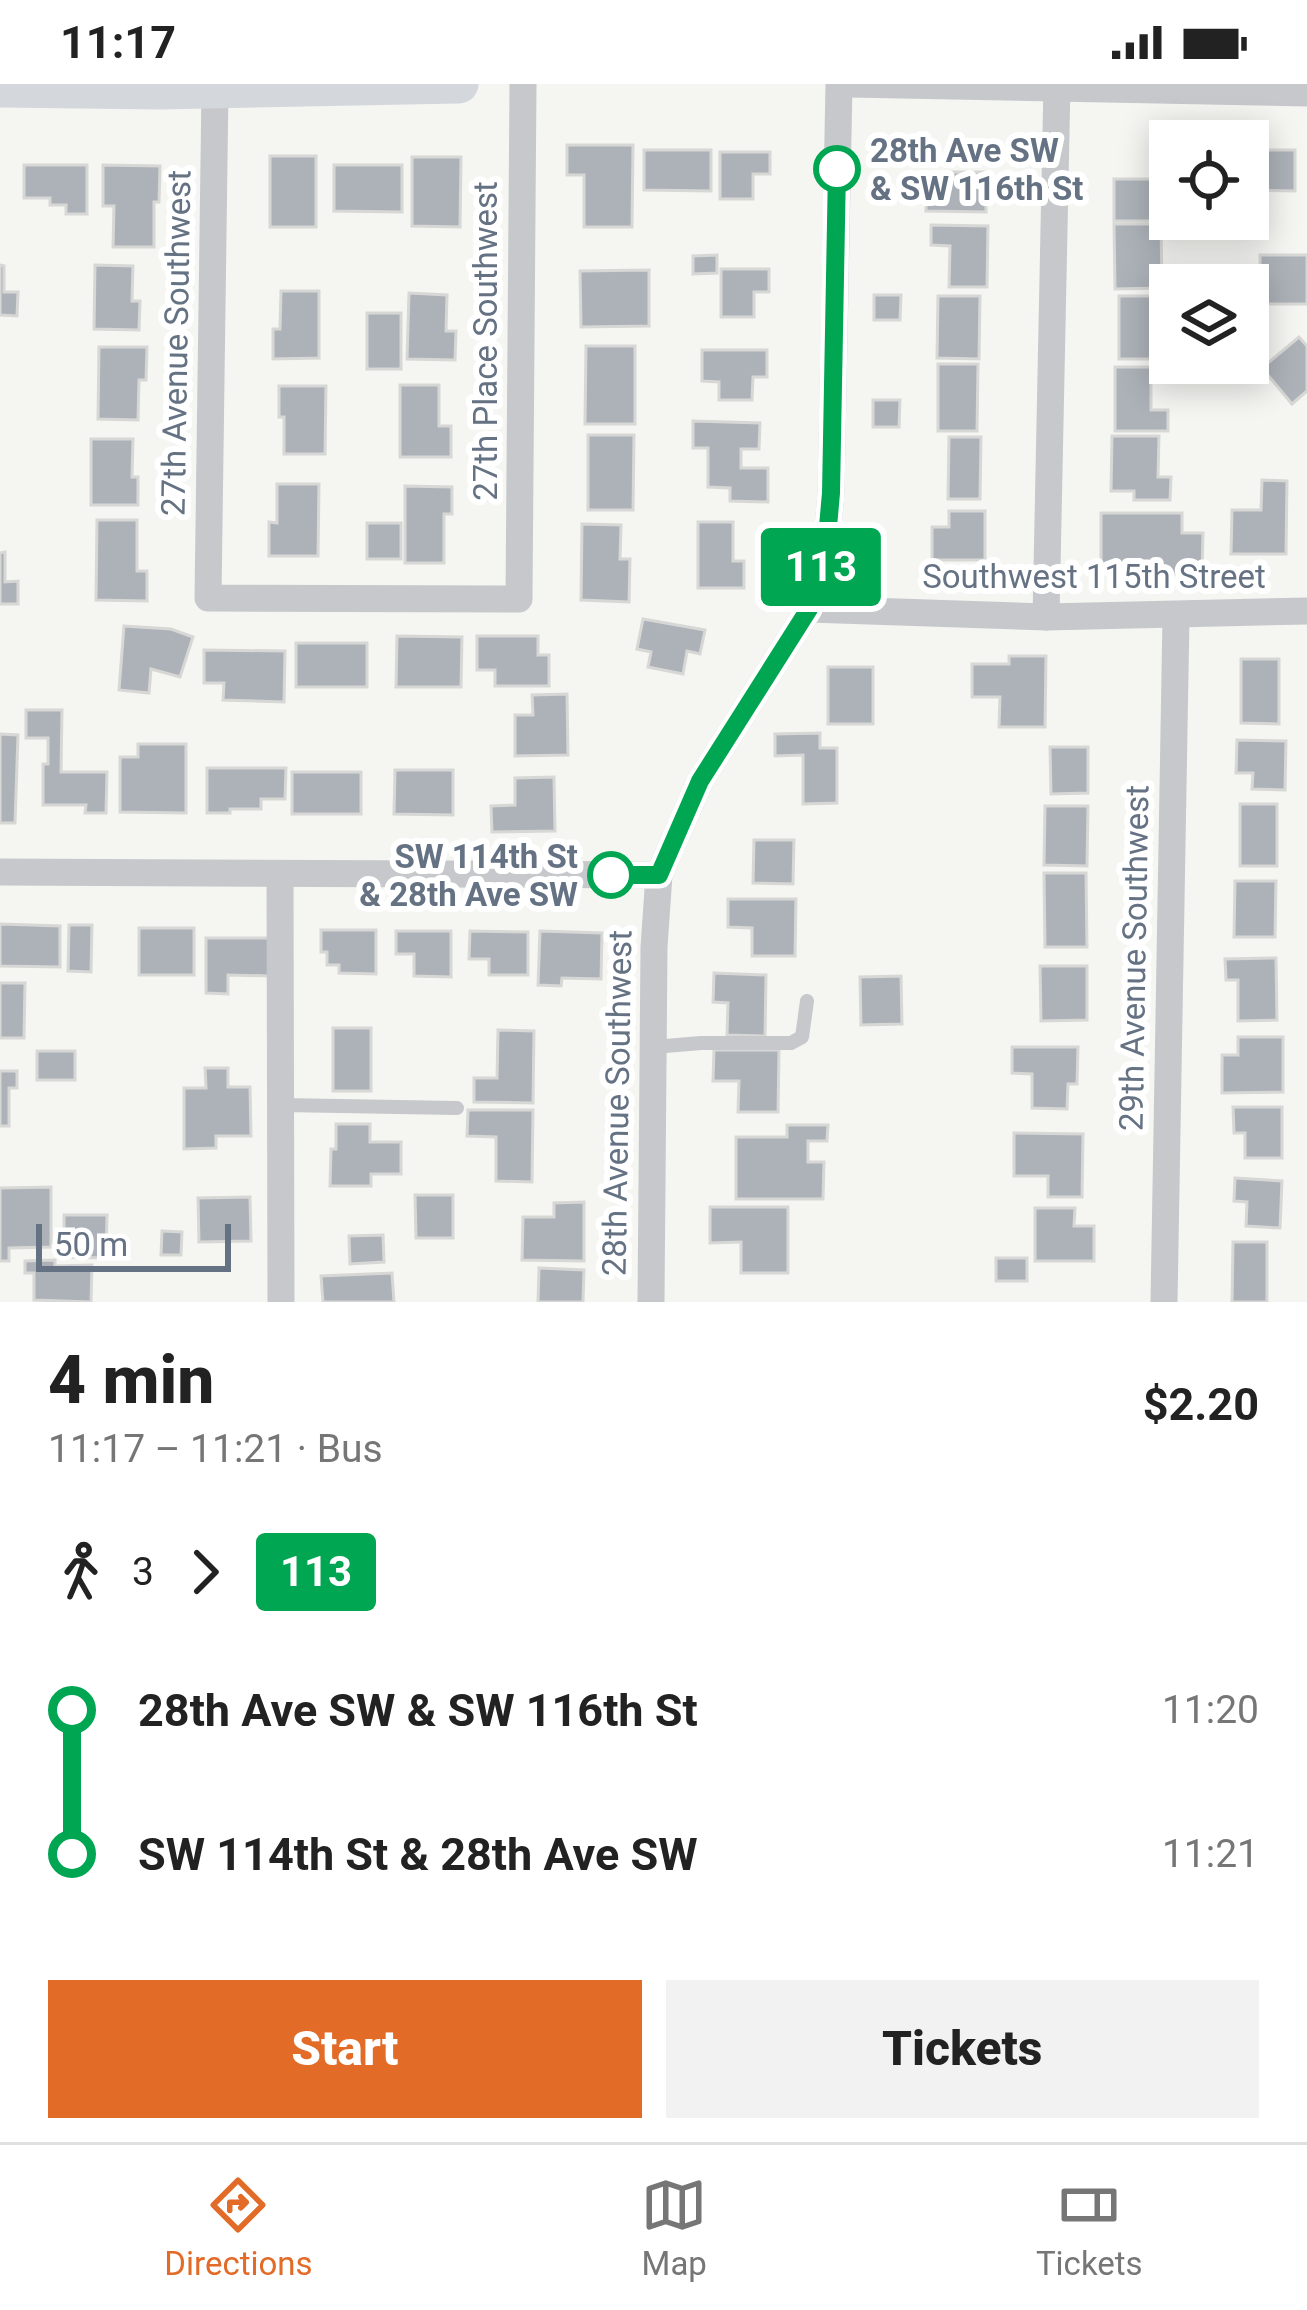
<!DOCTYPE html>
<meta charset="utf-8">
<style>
:root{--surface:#fff;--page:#f2f2f2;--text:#222;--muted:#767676;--line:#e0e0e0;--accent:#e16b27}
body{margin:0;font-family:Roboto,sans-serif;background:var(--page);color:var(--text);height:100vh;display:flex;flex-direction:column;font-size:45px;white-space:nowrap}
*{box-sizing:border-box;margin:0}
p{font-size:39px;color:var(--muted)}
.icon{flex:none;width:66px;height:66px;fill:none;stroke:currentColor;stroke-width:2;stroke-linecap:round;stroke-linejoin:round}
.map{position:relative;height:1218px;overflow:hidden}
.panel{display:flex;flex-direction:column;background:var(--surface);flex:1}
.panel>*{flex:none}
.badge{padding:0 24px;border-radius:9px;font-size:42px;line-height:78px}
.buttons{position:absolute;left:1149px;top:36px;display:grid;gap:24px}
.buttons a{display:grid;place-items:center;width:120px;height:120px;border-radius:0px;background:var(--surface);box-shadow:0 6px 30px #0003;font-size:60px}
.scale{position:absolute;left:36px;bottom:30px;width:195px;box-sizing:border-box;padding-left:12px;border:6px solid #657283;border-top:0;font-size:33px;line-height:42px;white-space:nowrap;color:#657283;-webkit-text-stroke:9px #fff;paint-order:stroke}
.map>.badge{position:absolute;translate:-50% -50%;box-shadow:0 0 0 6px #fff}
.legs{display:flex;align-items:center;gap:18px;height:132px;padding:0 48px;font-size:39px}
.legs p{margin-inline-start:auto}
.overview{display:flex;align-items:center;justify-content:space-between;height:204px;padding:0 48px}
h1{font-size:66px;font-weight:800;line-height:90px}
.cta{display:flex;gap:24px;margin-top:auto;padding:24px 48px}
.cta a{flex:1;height:138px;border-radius:0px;background:var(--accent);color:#fff;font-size:48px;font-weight:800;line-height:138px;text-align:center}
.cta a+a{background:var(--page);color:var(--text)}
ul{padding:0 48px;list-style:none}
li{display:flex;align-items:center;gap:42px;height:144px;font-size:45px}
li i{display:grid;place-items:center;width:18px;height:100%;margin:0 15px;background:currentColor}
li i::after{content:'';width:30px;height:30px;margin:-15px;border:9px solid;border-radius:50%;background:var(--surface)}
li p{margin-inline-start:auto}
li:first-child i{background:linear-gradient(#0000 50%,currentColor 0)}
li:last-child i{background:linear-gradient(currentColor 50%,#0000 0)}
.status{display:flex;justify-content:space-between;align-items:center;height:84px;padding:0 60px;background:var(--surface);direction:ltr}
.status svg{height:33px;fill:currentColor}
.dock{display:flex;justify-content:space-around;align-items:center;height:168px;border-top:3px solid var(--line);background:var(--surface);font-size:33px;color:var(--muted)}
.dock a{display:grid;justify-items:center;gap:6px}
.dock .active{color:var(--accent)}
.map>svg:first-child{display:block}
.building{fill:#acb2b8;stroke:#d7d7d5;stroke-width:3}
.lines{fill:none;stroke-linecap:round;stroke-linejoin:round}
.lane{stroke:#c6c8cc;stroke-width:14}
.street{stroke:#c6c8cc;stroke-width:27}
.secondary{stroke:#d4d8dc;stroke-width:39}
.line-1-casing{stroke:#fff;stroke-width:27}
.line-1{stroke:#00a651;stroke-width:18}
.stop-1-dot{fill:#fff;stroke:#00a651;stroke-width:6}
.labels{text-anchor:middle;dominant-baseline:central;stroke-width:12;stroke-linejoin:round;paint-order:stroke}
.stop-label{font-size:33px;font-weight:bold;fill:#657283;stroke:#fff;text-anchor:start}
.street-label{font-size:33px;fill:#657283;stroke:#fff}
</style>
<div class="status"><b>11:17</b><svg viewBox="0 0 49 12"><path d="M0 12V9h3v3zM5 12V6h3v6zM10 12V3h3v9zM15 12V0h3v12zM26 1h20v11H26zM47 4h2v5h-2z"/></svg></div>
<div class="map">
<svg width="1307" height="1218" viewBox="0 0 1307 1218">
<rect width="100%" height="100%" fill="#f5f6f2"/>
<g class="building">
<polygon points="567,61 633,61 632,143 584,143 584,91 567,91"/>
<polygon points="644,66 711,66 711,107 644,106"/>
<polygon points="1248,66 1295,66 1295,107 1248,106"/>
<polygon points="720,68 770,68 770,90 753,90 753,115 720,115"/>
<rect x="270" y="72" width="46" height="71"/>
<polygon points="412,73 461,73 460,143 412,142"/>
<polygon points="1151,75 1170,75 1170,116 1151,116 1151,137 1114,137 1114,95 1151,95"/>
<polygon points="24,81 87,81 87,130 66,130 66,121 50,121 50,114 24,114"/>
<polygon points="103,81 160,82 159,118 154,118 154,163 113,163 114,122 103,122"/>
<polygon points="334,81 402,81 402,128 334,127"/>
<polygon points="946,88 986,88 986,128 926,127 926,108 946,108"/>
<polygon points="1114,140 1161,140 1162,204 1115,205"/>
<polygon points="931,141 988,142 987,203 949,203 950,162 931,161"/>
<polygon points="717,171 717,189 693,190 693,172"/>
<rect x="1260" y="171" width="47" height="49"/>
<polygon points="0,181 4,182 4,208 18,208 17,232 0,231"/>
<polygon points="95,181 133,182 132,217 140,217 139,246 94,245"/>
<polygon points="721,185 769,185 769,208 754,208 754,233 721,233"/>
<polygon points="649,186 649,242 581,243 580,187"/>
<polygon points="281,207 319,207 319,274 273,275 273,245 280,245"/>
<polygon points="409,209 447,211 446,247 456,247 455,276 407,275"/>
<polygon points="874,211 901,211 900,236 874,236"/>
<polygon points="938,212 980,212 979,275 937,274"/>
<rect x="1119" y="212" width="36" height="63"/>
<rect x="367" y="229" width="34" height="56"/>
<polygon points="1299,253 1307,262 1307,307 1292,320 1262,284"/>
<polygon points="586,262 635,262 635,340 585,340"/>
<polygon points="99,263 147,263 146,296 139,296 138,336 98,335"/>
<polygon points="702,266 767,266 767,293 753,293 752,316 719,316 719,298 702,297"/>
<polygon points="938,280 978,280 977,347 938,347"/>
<polygon points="1115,283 1151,283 1151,326 1168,326 1168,347 1115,347"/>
<polygon points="400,301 439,301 439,342 451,342 451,373 400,373"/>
<polygon points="279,302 326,302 325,370 284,370 284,333 279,333"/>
<polygon points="873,316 900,316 899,343 873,343"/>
<polygon points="693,337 760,339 759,365 741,365 741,384 768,384 768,418 730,417 730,404 708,403 708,364 693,364"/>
<polygon points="588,351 634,351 633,426 588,426"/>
<polygon points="1112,352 1159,352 1158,393 1171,393 1170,416 1134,416 1134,407 1111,407"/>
<polygon points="949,353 981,353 980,415 948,415"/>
<polygon points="91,355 133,355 132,393 138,393 138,421 91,421"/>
<polygon points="1262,396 1287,397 1286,470 1231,470 1232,426 1261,426"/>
<polygon points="277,400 319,400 318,472 269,472 269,438 277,439"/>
<polygon points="405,402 452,403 452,430 444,430 444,479 405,479"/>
<polygon points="949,427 985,427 985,476 932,476 932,443 949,443"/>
<polygon points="1101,429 1182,429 1182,449 1203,449 1202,490 1101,489"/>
<polygon points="97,436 137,436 137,487 147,487 147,517 96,516"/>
<polygon points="698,438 733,438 733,477 744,477 744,504 698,504"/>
<rect x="367" y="439" width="34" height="36"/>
<polygon points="582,440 621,441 620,475 630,475 629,518 581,516"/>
<polygon points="5,468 5,498 18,497 18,520 0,520 0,469"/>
<polygon points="643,535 705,546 700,570 687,567 683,590 648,583 651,568 637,565"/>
<polygon points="124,542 171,545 193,553 180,593 151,585 149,609 119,606"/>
<polygon points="397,552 462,553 461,603 396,603"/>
<polygon points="477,552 538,552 538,571 549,571 549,602 495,602 495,586 477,586"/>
<rect x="296" y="559" width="71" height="44"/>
<polygon points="204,566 285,567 284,618 223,616 224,599 204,599"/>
<polygon points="1009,572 1046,572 1045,643 999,643 1000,613 972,613 972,580 1009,580"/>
<polygon points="1241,575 1279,575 1279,640 1241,639"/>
<rect x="828" y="583" width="45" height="57"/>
<polygon points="567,610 568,671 515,672 515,631 533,631 532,611"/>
<polygon points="26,626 62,626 61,688 107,688 106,729 85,729 86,721 43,721 43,680 48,680 48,654 26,654"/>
<polygon points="820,649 820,664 837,664 837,719 803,720 803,671 775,672 775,650"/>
<polygon points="0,650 18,651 15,739 0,739"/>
<polygon points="1237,656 1286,657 1285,706 1252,705 1253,689 1236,689"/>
<polygon points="138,660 186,660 186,729 120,728 120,673 138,673"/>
<polygon points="1050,663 1088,663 1088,709 1051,710"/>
<polygon points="207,684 286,684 285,715 261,715 261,725 230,725 230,729 207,729"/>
<polygon points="395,686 453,686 453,731 394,730"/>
<rect x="292" y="688" width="69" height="42"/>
<polygon points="554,693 555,747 492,748 491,722 515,721 515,694"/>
<rect x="1240" y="720" width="37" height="62"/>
<polygon points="1045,722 1088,722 1087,782 1044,781"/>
<polygon points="754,756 794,756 793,800 753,799"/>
<polygon points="1044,789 1086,789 1087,863 1045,863"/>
<polygon points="1235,797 1276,797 1275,853 1234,853"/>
<polygon points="728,815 796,815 795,872 752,872 752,844 728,843"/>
<polygon points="0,840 60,842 60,883 0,882"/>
<polygon points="69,841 92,841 91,888 68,887"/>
<rect x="139" y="844" width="55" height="47"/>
<polygon points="321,846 376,846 376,890 339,889 339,881 327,881 327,868 321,868"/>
<polygon points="396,847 451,847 451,893 414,892 414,870 396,870"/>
<polygon points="470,847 528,848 528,891 489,891 489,875 469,875"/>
<polygon points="540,847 602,849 601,895 562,894 561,902 538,901"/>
<polygon points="206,854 271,854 271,892 228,891 228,910 206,909"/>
<polygon points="1276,874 1277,936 1238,937 1238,896 1226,896 1225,875"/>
<polygon points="1040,882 1087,882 1087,936 1041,937"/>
<polygon points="714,889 766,891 765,952 727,951 728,919 713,918"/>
<polygon points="901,892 902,940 861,941 860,893"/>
<polygon points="0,899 25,899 24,954 0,954"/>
<rect x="333" y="944" width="38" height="63"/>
<polygon points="498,946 534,947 533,1019 474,1018 474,994 497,994"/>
<polygon points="1238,953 1283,953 1283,1008 1222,1009 1222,971 1238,971"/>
<polygon points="1012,963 1078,963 1077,1000 1068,1000 1067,1025 1032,1024 1032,990 1012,989"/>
<polygon points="714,966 779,966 778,1028 738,1028 739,997 713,997"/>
<rect x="37" y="967" width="38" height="29"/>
<polygon points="205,984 228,984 228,1003 250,1003 251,1052 216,1052 216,1064 184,1065 184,1004 206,1004"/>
<polygon points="0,987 17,987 17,1004 9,1004 9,1042 0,1042"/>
<polygon points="1233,1023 1282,1023 1282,1074 1245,1074 1245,1049 1234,1049"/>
<polygon points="468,1026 533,1026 532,1098 496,1097 496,1053 467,1052"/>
<polygon points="336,1040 370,1040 370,1058 401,1058 401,1090 371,1090 371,1102 330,1102 331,1065 336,1065"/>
<polygon points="787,1041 828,1041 827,1057 808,1057 808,1078 824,1078 823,1115 736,1115 736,1053 787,1053"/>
<polygon points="1014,1049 1083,1050 1082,1113 1048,1113 1048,1092 1014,1092"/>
<polygon points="1235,1094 1282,1097 1280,1144 1246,1142 1247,1118 1234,1117"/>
<polygon points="51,1103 51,1163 9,1164 9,1177 0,1177 0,1104"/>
<polygon points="415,1111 453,1111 453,1154 416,1154"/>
<polygon points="250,1113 251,1157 199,1158 198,1114"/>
<polygon points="584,1118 584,1177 522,1176 523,1133 554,1133 554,1119"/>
<polygon points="710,1123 788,1123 788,1189 741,1189 741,1158 710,1159"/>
<polygon points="1035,1124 1075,1124 1074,1142 1094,1142 1094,1177 1035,1177"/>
<polygon points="64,1131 107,1131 106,1174 64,1173"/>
<polygon points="162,1147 182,1148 181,1171 161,1171"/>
<polygon points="383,1151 384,1178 350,1180 349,1152"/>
<polygon points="1233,1158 1267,1158 1267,1218 1232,1218"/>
<rect x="996" y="1174" width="31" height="23"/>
<polygon points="55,1176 55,1182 92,1181 91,1218 34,1216 34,1189 25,1189 25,1177"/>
<polygon points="539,1184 584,1186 583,1218 538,1218"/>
<polygon points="392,1189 394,1218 323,1218 321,1192"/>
</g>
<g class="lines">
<g class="lane">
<polyline points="653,963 701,959 791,959 802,953 807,917"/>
<polyline points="281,1021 457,1024"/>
</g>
<g class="street">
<polyline points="848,0 1307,9"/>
<polyline points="215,5 208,514 519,515 523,0"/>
<polyline points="809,525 1046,533 1307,527"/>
<polyline points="1046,533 1057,0"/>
<polyline points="0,788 659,791"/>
<polyline points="280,790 281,1218"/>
<polyline points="651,1218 654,863 659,791 700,697 809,525 826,465 831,409 839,0"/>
<polyline points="1164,1218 1176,532"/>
</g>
<polyline class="secondary" points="0,4 160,6 459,0"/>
</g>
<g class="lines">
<defs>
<polyline id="line-1" points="611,791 659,791 700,697 809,525 826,465 831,409 837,85"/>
</defs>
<use href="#line-1" class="line-1-casing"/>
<use href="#line-1" class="line-1"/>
</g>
<g class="stop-1-dot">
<circle cx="837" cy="85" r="21"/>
<circle cx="611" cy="791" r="21"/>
</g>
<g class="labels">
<g class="stop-label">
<text x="870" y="66">28th Ave SW<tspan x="870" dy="38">&amp; SW 116th St</tspan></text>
<text x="578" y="772" text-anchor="end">SW 114th St<tspan x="578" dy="38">&amp; 28th Ave SW</tspan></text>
</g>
<g class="street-label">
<text transform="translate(485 257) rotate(-90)">27th Place Southwest</text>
<text transform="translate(176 259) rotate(-89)">27th Avenue Southwest</text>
<text x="1094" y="492">Southwest 115th Street</text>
<text transform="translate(1134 874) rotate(-89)">29th Avenue Southwest</text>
<text transform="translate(617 1019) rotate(-89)">28th Avenue Southwest</text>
</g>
</g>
</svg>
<div class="buttons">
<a><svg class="icon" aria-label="locate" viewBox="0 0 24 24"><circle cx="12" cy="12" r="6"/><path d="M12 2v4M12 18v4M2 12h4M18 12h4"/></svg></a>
<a><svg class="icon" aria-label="layers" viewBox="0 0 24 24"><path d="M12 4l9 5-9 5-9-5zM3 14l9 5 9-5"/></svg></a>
</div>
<div class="scale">50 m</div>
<b class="badge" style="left:821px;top:483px;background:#00a651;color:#fff">113</b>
</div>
<section class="panel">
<div class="overview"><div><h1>4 min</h1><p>11:17 – 11:21 · Bus</p></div><b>$2.20</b></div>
<div class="legs"><svg class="icon" aria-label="walk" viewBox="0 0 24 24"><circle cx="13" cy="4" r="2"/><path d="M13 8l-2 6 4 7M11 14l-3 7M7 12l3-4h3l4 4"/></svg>3<svg class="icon" aria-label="forward" viewBox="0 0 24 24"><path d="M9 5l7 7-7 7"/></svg><b class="badge" style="background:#00a651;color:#fff">113</b></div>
<ul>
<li><i style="color:#00a651"></i><b>28th Ave SW &amp; SW 116th St</b><p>11:20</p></li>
<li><i style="color:#00a651"></i><b>SW 114th St &amp; 28th Ave SW</b><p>11:21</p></li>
</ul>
<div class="cta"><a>Start</a><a>Tickets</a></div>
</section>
<nav class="dock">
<a class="active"><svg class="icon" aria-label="directions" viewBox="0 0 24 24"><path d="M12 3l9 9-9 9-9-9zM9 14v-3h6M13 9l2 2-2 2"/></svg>Directions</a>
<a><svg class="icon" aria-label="map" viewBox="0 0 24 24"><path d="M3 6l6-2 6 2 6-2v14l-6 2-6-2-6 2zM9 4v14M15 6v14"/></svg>Map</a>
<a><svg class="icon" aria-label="tickets" viewBox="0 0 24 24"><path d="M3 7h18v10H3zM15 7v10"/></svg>Tickets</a>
</nav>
